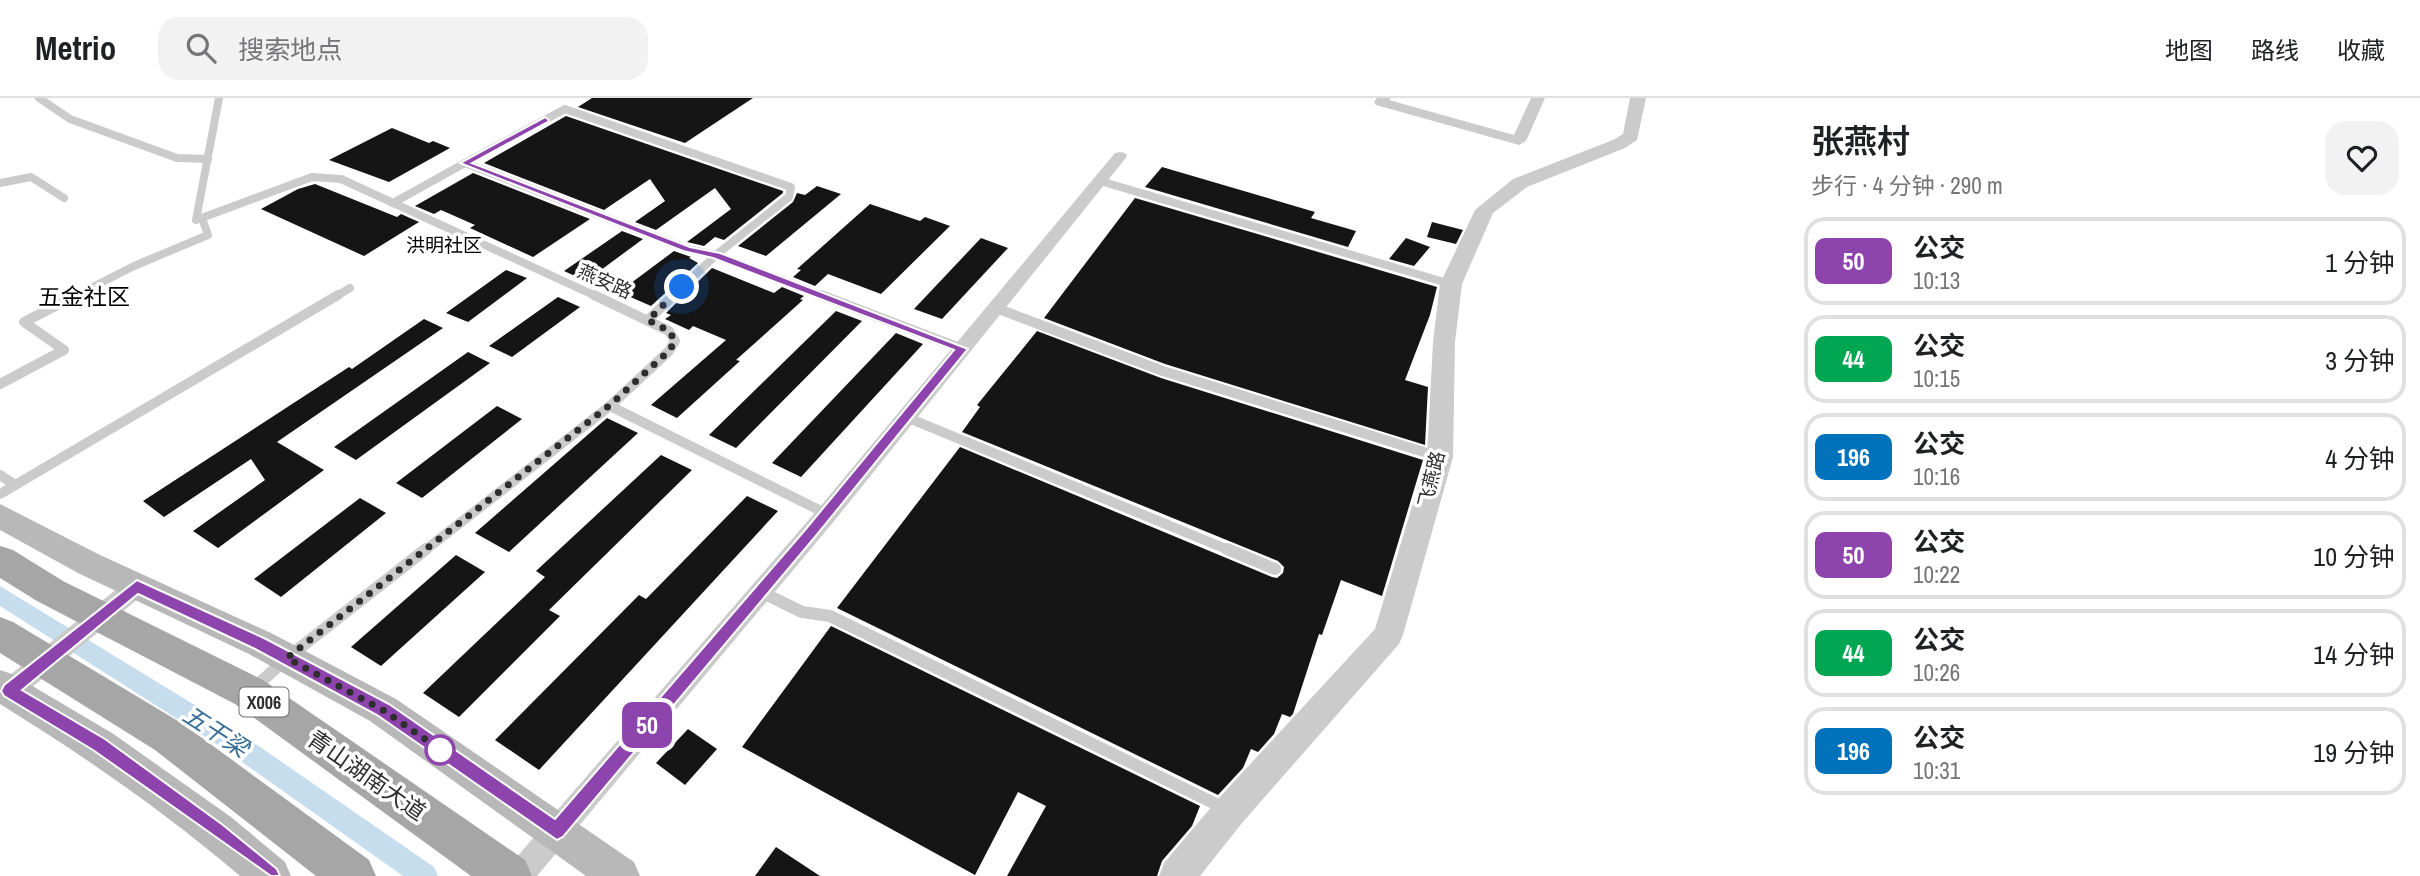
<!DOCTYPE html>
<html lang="zh">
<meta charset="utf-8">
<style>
:root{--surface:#fff;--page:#f2f2f2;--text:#202124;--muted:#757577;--line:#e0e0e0}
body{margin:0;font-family:"Archivo Narrow","Noto Sans SC",sans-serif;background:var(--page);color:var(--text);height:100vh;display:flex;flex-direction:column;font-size:26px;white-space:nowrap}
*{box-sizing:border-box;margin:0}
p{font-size:23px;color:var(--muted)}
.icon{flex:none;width:38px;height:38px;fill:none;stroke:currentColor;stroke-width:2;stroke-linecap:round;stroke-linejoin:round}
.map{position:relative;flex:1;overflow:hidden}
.panel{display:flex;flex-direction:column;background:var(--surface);width:630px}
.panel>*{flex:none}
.badge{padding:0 14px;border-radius:10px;font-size:24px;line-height:46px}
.you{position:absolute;width:35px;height:35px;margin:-18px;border:5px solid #fff;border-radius:50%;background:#1a73e8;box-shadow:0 0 0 10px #1a73e833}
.map>.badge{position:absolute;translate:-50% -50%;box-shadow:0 0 0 4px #fff}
.round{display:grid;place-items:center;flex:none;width:74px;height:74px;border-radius:21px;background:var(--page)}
.headline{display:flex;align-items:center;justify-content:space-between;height:119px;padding:0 21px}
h1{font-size:33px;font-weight:600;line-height:52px}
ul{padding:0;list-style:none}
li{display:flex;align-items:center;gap:21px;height:88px;margin:0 14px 10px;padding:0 7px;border:4px solid var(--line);border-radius:21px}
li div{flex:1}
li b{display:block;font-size:26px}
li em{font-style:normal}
li .badge{min-width:77px;font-weight:700;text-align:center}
header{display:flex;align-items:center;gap:42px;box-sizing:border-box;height:98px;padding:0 35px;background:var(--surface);border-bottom:2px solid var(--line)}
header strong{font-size:33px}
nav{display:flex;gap:38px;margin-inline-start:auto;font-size:24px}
.search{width:490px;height:63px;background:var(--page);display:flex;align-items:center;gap:18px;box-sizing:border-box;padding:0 24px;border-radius:21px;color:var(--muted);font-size:26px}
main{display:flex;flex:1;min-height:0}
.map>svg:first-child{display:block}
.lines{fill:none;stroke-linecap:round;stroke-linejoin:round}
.canal{fill:#c6ddee;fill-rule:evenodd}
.building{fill:#151515}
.service-far2{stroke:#cbcbcb;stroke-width:8}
.service-far1{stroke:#cbcbcb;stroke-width:10}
.service{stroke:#cbcbcb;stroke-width:12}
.minor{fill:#cbcbcb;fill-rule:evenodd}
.tertiary{fill:#cbcbcb;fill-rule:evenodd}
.secondary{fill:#b8b8b8;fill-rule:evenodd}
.primary{fill:#a6a6a6;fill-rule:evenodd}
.line{fill:#8e44ad;stroke:#fff;stroke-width:2}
.walk{stroke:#2e2e2e;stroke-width:7;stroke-dasharray:0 12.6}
.stop-dot{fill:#fff;stroke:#8e44ad;stroke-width:3.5}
.labels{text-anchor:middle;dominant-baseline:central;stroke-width:7;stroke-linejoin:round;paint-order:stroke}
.shield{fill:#fff;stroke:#6d6d6d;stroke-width:2}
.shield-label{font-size:18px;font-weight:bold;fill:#2e2e2e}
.far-quarter-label{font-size:19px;fill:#000;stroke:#fff}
.street-label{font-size:19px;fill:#2e2e2e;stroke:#fff}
.quarter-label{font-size:23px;fill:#000;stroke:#fff}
.near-street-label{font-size:23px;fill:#2e2e2e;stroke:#fff}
.near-water-label{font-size:24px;font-style:italic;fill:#376d96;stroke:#fff}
</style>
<header>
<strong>Metrio</strong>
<div class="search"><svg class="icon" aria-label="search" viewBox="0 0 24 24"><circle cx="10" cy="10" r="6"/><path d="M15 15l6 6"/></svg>搜索地点</div>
<nav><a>地图</a><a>路线</a><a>收藏</a></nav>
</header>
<main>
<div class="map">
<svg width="1790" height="778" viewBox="0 0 1790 778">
<rect width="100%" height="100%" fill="#fff"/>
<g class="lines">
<polygon class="canal" points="0,488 234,631 434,769 438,778 403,778 218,647 0,508"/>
</g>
<g class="building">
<polygon points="592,0 753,0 685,45 578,9"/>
<polygon points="566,18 783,93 783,95 724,142 715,139 704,148 687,144 731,111 715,90 656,132 635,124 665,103 650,81 604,112 484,65"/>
<polygon points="392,30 429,45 433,43 450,50 389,84 329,62"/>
<polygon points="1162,69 1315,114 1311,120 1356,133 1348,149 1145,89"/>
<polygon points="473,75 590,121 533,159 470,130 475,127 441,112 434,116 415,108"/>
<polygon points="315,86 397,119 401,116 419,124 364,158 261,111 298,91"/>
<polygon points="817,88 841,96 766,158 738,148 793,104 797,95 805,97"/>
<polygon points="1135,100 1437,189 1430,217 1405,282 1428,289 1425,347 1165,266 1044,220"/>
<polygon points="870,106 920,123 925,119 950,128 881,196 828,176 815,188 793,179 801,172 797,171"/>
<polygon points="1432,124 1463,132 1456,146 1427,139"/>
<polygon points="622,133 643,141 586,183 564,173"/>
<polygon points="981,140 1008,150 942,221 914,211"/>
<polygon points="1406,140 1430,149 1414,168 1389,161"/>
<polygon points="674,153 691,159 689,160 698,165 651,208 619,194"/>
<polygon points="712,170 774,195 782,189 804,198 800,201 803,202 736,262 740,263 677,320 651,307 726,242 693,228 689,232 665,221 671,217 666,215"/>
<polygon points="506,172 527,180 468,224 446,215"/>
<polygon points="558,199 580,209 512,259 489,248"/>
<polygon points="836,213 862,223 736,350 709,337"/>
<polygon points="424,221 443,230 277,344 324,372 218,450 193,433 265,382 251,361 164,419 143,403 349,269 352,271"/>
<polygon points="1037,233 1161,280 1423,362 1382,498 1341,482 1322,537 1319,536 1293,616 1290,619 1282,616 1274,636 1258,654 1251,651 1243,670 1218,697 837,510 960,349 1272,479 1277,480 1283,475 1284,469 1278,463 962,334 980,309 977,307"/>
<polygon points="896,235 923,246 801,379 772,365"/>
<polygon points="468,254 490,265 356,362 334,349"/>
<polygon points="497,308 522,321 422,400 396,385"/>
<polygon points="607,320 638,335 509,454 475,435"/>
<polygon points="661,357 692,372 549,512 560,518 459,619 423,595 545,479 536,473"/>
<polygon points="747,398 778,413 539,672 495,642 639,497 646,501"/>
<polygon points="360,400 386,415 281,499 254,481"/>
<polygon points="456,457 485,474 381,568 351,549"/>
<polygon points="831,528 1200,708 1192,728 1162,763 1157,778 1007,778 1046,708 1018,694 975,777 742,649"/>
<polygon points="688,631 717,651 685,687 656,665"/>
<polygon points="776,749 820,778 755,778"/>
</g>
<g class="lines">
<g class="service-far2">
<polyline points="39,0 70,21 177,60 208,61"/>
<polyline points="219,0 196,122 312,79 341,81 598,199"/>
<polyline points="465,65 565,11 791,89 789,99 716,157 672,199"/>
<polyline points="1100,83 1451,186"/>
<polyline points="0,85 31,79 64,100"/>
<polyline points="393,105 465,65 687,151 716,157 826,199"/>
<polyline points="73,199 134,168 208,137 202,120"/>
<polyline points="335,199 350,190"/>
</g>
<g class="service-far1">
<polyline points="821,197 962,251"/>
<polyline points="996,210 1163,273 1440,359"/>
<polyline points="648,222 674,197"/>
<polyline points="0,286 64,252 24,224 77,197"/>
<polyline points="610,308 827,416"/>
<polyline points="906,319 1231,453"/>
<polyline points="0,377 15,387"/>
<polyline points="0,396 338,197"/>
<polyline points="424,453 610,308 669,253 675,243 669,233 594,197"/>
</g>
<g class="service">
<polyline points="1227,451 1275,471"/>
<polyline points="761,494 802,514 830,518 1224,710"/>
<polyline points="254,590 287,560 426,451"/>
</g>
<g class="minor">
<polygon points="1377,0 1391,0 1389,2 1514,37 1531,0 1545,0 1526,43 1519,47 1376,7 1374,4"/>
<polygon points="1120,54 1125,55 1127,58 1125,61 835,422 537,778 505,778 509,768 819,410 1115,55"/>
<polygon points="137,479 145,481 148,488 145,495 18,601 9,604 0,601 0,585 129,481"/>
</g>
<polygon class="tertiary" points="1630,0 1646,0 1637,42 1625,50 1527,89 1493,115 1462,186 1455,244 1453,359 1403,537 1399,546 1242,725 1200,778 1159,778 1164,765 1218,701 1375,531 1427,359 1433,244 1440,186 1475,112 1513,81 1613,42 1623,36"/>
<g class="secondary">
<polygon points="0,406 100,457 273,536 396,601 634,764 640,778 586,778 370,623 249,556 78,475 0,432"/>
<path d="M0,572L12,576L112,635L231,719L285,764L291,778H240C165,714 84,658 0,606Z"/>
</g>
<g class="primary">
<polygon points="0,448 13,452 63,483 263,582 525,762 532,778 471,778 235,606 37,503 0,480"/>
<polygon points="0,519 13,524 183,626 369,762 376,778 316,778 155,652 0,555"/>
</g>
</g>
<polygon class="line" points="545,19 549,22 548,24 472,65 690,149 720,155 968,251 815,439 563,739 557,742 377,617 255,551 138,496 22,592 105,641 223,727 277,771 280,778 271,778 93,652 4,598 1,593 4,587 137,482 266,541 389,606 555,721 805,432 954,252 713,160 683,153 460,65"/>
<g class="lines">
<polyline class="walk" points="440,652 448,657 383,612 287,560 610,307 669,253 675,243 669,233 648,222 682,189"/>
</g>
<circle class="stop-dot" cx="440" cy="652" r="14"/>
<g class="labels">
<rect class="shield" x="239.5" y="589.5" width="49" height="29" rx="5"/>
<g class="shield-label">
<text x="264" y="604">X006</text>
</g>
<g class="far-quarter-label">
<text x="444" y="147">洪明社区</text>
</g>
<g class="street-label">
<text transform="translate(605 183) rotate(24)">燕安路</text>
<text transform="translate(1431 381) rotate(-76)">飞燕路</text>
</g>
<g class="quarter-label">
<text x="84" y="198">五金社区</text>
</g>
<g class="near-street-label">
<text transform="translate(367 677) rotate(35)">青山湖南大道</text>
</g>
<g class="near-water-label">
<text transform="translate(216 633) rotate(33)">五干梁</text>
</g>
</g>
</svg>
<div class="you" style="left:682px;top:189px"></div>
<b class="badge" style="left:647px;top:627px;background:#8e44ad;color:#fff">50</b>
</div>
<section class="panel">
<div class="headline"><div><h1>张燕村</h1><p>步行 · 4 分钟 · 290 m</p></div><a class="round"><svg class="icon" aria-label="heart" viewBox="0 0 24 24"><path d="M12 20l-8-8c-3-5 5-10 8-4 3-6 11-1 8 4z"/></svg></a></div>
<ul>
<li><span class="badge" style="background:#8e44ad;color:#fff">50</span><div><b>公交</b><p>10:13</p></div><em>1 分钟</em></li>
<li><span class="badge" style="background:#00a651;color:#fff">44</span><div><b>公交</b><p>10:15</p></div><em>3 分钟</em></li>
<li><span class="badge" style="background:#0072bc;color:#fff">196</span><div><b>公交</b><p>10:16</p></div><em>4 分钟</em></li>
<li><span class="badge" style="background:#8e44ad;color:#fff">50</span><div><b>公交</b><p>10:22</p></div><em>10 分钟</em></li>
<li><span class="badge" style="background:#00a651;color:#fff">44</span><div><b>公交</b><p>10:26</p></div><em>14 分钟</em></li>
<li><span class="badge" style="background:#0072bc;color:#fff">196</span><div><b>公交</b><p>10:31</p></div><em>19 分钟</em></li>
</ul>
</section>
</main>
